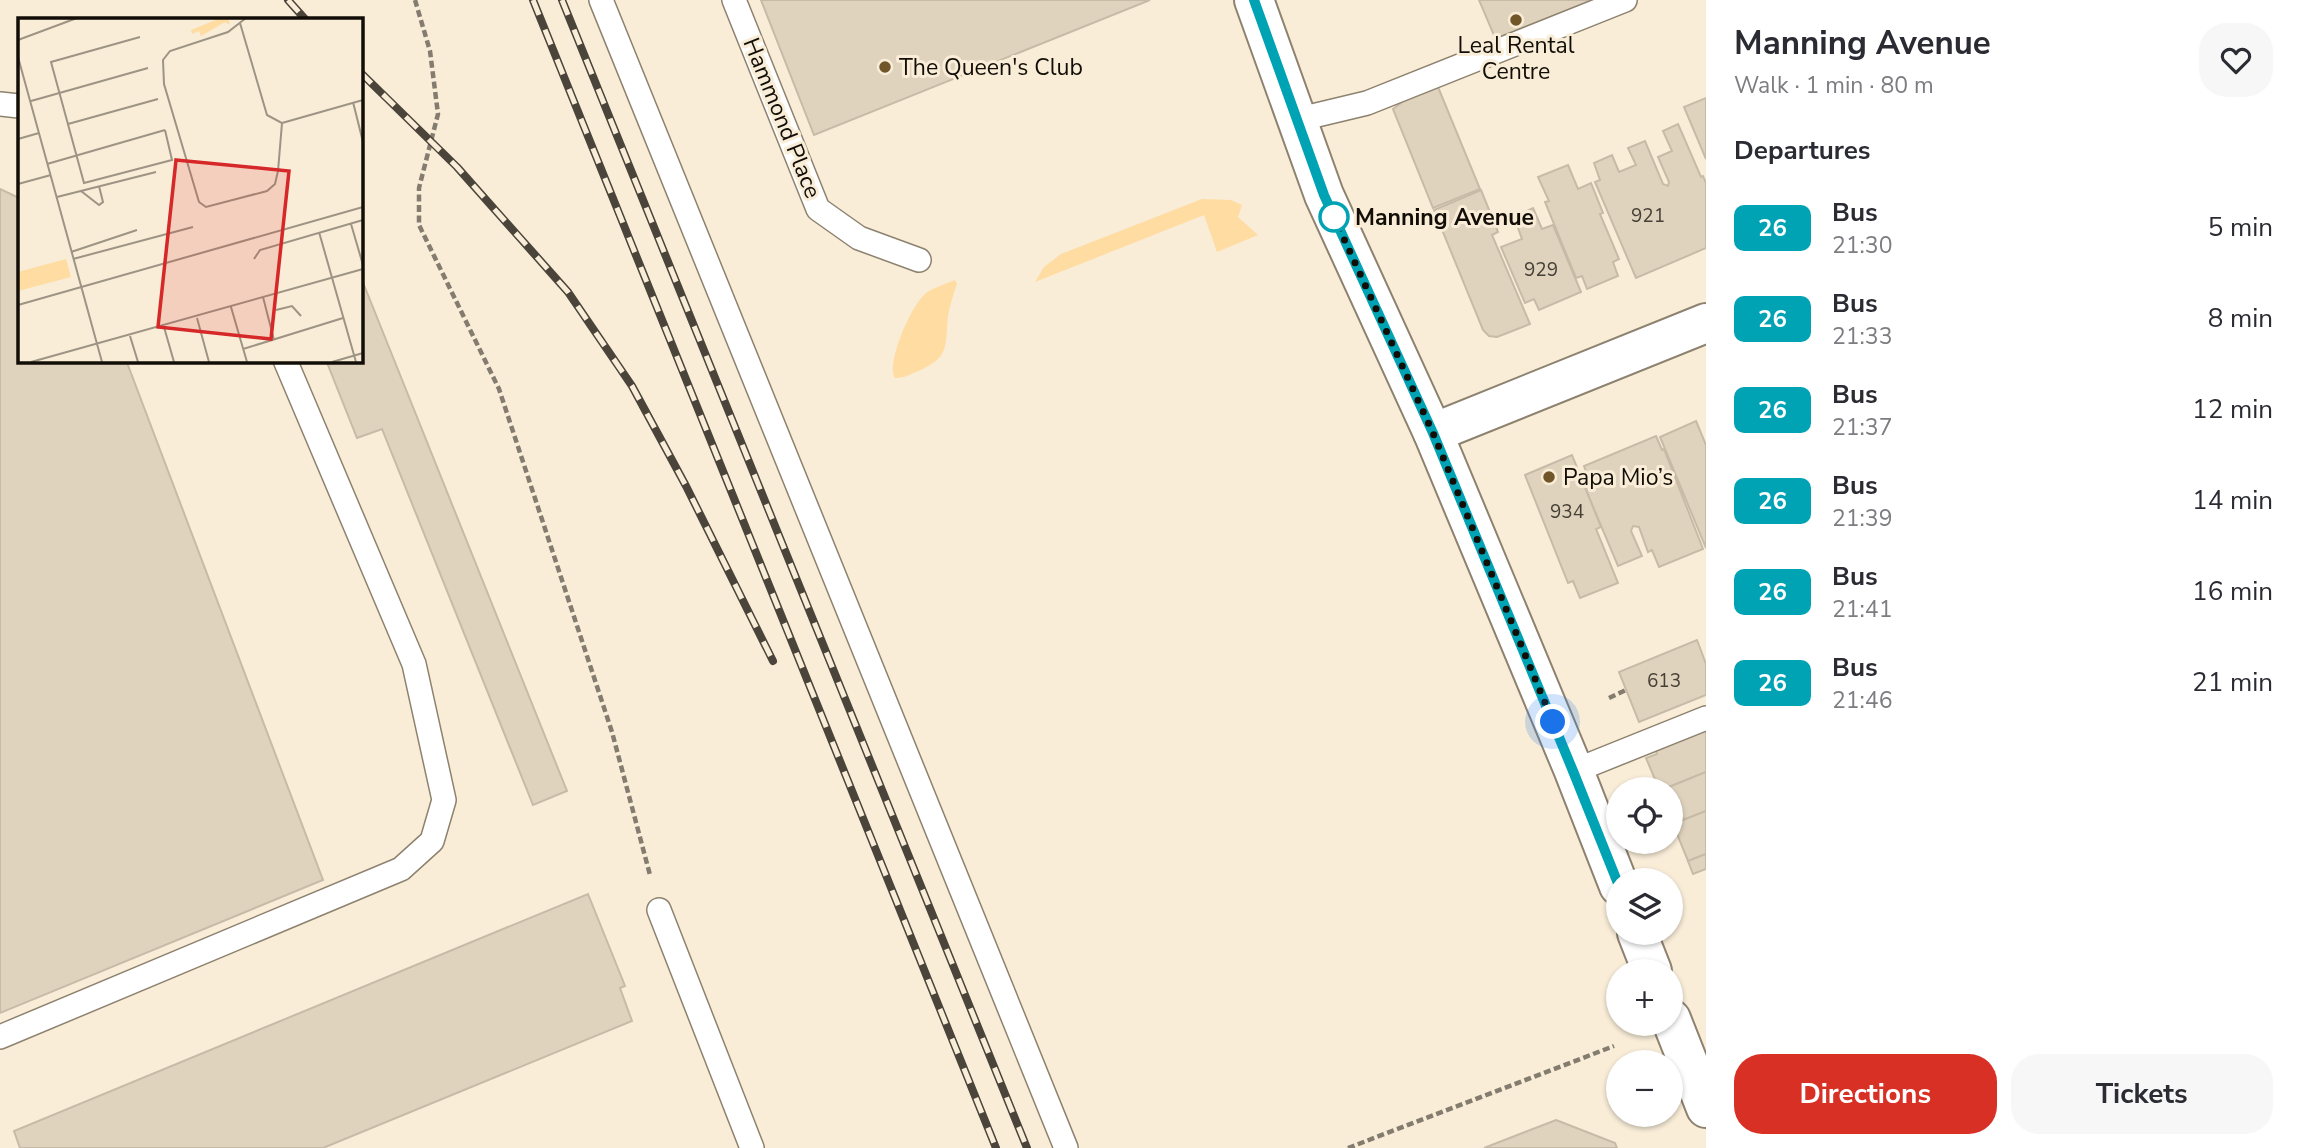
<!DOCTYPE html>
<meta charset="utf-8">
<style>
:root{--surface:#fff;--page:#f7f7f7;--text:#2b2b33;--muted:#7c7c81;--accent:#d93025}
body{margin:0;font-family:"Nunito Sans",sans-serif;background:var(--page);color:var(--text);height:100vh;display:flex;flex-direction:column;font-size:26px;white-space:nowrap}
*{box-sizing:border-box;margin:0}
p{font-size:23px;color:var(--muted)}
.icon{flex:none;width:38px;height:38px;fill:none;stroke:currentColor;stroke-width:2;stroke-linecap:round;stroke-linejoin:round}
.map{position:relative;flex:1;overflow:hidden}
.panel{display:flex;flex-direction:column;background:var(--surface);width:595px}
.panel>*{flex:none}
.badge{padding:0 14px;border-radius:10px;font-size:24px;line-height:46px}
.fabs{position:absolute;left:1606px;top:777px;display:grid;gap:14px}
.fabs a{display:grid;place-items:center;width:77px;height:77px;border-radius:50%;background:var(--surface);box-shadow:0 2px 5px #0004;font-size:35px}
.you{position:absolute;width:35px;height:35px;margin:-18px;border:5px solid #fff;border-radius:50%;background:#1a73e8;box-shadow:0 0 0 10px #1a73e833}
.map>.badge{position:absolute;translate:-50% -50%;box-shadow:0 0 0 4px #fff}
h2{padding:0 28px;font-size:26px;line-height:63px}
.round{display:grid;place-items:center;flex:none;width:74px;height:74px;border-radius:28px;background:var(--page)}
.overview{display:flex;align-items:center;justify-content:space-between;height:119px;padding:0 28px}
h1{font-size:33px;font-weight:700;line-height:52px}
.cta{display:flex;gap:14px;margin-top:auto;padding:14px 28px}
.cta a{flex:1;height:80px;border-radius:28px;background:var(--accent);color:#fff;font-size:28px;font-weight:700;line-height:80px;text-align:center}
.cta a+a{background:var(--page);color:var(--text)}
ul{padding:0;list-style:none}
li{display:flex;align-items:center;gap:21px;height:91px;padding:0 28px}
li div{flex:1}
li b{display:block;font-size:26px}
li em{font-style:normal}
li .badge{min-width:77px;font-weight:700;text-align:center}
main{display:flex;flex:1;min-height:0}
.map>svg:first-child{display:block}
.green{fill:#fedca2}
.building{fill:#dfd3be;stroke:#c7bba7;stroke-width:2}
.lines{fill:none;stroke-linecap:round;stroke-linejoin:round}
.lane-casing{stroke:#8d826f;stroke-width:26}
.street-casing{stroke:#8d826f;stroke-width:42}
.secondary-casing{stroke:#8d826f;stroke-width:42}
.path{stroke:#847c6e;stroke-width:4.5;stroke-dasharray:7 3.5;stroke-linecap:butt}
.lane{stroke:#fff;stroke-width:23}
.street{stroke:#fff;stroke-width:38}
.secondary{stroke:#fff;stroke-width:38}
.rail-casing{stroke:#4a443a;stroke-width:8}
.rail{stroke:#f9edd8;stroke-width:5;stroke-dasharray:16;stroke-linecap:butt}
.line-casing{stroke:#fff;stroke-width:16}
.line{stroke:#00a3b4;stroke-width:10}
.walk{stroke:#120e07;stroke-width:7;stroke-dasharray:0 12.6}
.poi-dot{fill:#705628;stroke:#f9edd8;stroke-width:2.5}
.stop-dot{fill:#fff;stroke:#00a3b4;stroke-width:3.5}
.labels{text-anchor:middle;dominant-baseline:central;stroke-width:6;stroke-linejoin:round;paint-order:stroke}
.number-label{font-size:19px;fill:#453f35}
.poi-label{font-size:23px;fill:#120e07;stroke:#f9edd8;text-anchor:start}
.street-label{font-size:23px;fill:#120e07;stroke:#f9edd8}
.stop-label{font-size:23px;font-weight:bold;fill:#120e07;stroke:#f9edd8;text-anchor:start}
.inset-road{fill:none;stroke:#9d9484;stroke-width:2}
.view{fill:#d62828;fill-opacity:0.15;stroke:#d62828;stroke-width:3.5}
.inset-edge{fill:none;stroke:#120e07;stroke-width:3.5}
</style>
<main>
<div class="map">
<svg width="1706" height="1148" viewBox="0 0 1706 1148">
<rect width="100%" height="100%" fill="#f9edd8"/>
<g class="green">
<polygon points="1202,199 1231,200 1242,205 1238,217 1258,235 1217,252 1204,215 1035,282 1044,267 1061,254"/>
<path d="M955,280L957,284C953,295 950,305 948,316C945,347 950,358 916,372C909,375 903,378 895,378C886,363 911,306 925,294C932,288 946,284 955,280Z"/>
</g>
<g class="building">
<polygon points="761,0 1150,0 814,135"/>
<polygon points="1479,0 1592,0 1496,40"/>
<polygon points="1438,87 1480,189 1433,208 1393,109 1410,96"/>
<polygon points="1706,98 1706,159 1684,107"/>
<polygon points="1678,124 1701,177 1703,176 1706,183 1706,248 1636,278 1595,182 1600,180 1594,163 1612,155 1619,172 1636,165 1628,148 1645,141 1663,184 1668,186 1669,182 1658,157 1672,151 1663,131"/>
<polygon points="1568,165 1578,189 1591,183 1603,213 1600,214 1619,259 1613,262 1618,276 1587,289 1582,276 1576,278 1545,202 1549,201 1538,177"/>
<polygon points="0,189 19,198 19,360 126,360 323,880 0,1013"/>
<polygon points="1481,190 1498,232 1492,235 1530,324 1497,337 1489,336 1483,330 1434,210"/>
<polygon points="1533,208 1542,229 1553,225 1581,292 1539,310 1534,299 1525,303 1501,247 1522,239 1514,217"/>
<polygon points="360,275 567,791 533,805 382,429 357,438 326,360 360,360"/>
<polygon points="1696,421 1706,445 1706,548 1660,437"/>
<polygon points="1656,436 1662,450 1664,449 1703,549 1659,567 1652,550 1648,552 1639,527 1633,526 1631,531 1642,556 1618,566 1583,483 1589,480 1584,466"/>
<polygon points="1572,455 1601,527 1596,529 1618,583 1580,598 1573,581 1568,583 1525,475"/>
<polygon points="1697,640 1706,664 1706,695 1639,722 1619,672"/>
<polygon points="1706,728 1706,772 1664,789 1659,789 1646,758 1657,754 1655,748"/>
<polygon points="1706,772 1706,811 1683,820 1676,803 1671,805 1671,789 1664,789"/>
<polygon points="1706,811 1706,854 1688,861 1673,824"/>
<polygon points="1706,854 1706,869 1693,874 1688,861"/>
<polygon points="588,894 625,986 620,988 632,1021 323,1148 20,1148 14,1131"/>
<polygon points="1556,1120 1615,1143 1617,1148 1484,1148"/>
</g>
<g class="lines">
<defs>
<g id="lane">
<polyline points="601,0 1066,1148"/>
<polyline points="734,0 818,209 859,238 919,260"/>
<polyline points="0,104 19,106"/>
<polyline points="1296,120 1367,103 1625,0"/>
<polyline points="1574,771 1706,718"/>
<polyline points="659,910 752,1148"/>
<polyline points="0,1037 401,869 432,841 444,800 414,664 285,360"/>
</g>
<polyline id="street" points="1433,433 1706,323"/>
<g id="secondary">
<polyline points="1254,0 1324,195 1433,433 1574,771 1619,886"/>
<polyline points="1637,933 1652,971"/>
<polyline points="1671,1019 1706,1108"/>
</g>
</defs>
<use href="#lane" class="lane-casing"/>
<use href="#street" class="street-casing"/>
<use href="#secondary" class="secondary-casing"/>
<g class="path">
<polyline points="415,0 430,51 438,114 419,188 419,225 499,389 612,732 650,875"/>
<polyline points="1609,698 1626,690"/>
<polyline points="1348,1148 1614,1046"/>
</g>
<use href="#lane" class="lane"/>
<use href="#street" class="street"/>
<use href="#secondary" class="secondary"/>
<defs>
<g id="rail">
<polyline points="288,0 305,19"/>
<polyline points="533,0 996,1148"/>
<polyline points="562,0 1027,1148"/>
<polyline points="360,72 457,167 568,292 632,386 686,486 773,661"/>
</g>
</defs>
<use href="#rail" class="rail-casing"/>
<use href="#rail" class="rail"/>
</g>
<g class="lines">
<defs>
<polyline id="line" points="1254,0 1324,195 1433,433 1573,771 1619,886"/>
</defs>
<use href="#line" class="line-casing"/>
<use href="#line" class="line"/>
<polyline class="walk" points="1334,217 1433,433 1553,722"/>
</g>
<g class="poi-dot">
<circle cx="1516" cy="20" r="7"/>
<circle cx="885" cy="67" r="7"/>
<circle cx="1549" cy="477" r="7"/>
</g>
<circle class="stop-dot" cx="1334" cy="217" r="14"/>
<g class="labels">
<g class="number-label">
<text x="1648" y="216">921</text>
<text x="1541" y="270">929</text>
<text x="1567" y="512">934</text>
<text x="1664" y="681">613</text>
</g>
<g class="poi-label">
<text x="1516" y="45" text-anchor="middle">Leal Rental<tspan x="1516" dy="26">Centre</tspan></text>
<text x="899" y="67">The Queen's Club</text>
<text x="1563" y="477">Papa Mio’s</text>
</g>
<g class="street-label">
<text transform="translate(782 118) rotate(68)">Hammond Place</text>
</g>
<g class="stop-label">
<text x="1355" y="217">Manning Avenue</text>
</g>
</g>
<g transform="translate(18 18)">
<rect width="345" height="345" fill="#f9edd8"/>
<path d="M202,0H210L212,7L207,4L183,18L181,13L174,16L173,12ZM48,241L53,259L0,273V254Z" fill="#fedca2"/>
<path class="inset-road" d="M222,5L249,97L264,105L260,153L257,166L249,173L188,189L181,184L146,66L145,42L152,33L210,14L228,0M122,19L33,44L66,165L154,142L147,112M0,22L59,0M0,39L84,344M13,83L130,50M335,84L345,124M264,105L345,82M50,106L140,81M0,121L21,115M29,146L147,112M0,166L33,157M63,173L81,187L85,184L81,168M39,179L138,154M333,206L345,247M301,214L338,344M53,234L119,212M55,241L175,209M236,241L242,232L345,202M245,279L256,322M0,287L345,189M213,289L229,344M258,292L274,288L283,298M179,300L191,344M146,309L156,344M112,318L120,344M225,331L325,300M13,344L345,251M314,344L345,335"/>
<path class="view" d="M158,142L271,153L253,321L140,309Z"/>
<rect width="345" height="345" class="inset-edge"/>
</g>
</svg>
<div class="fabs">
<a><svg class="icon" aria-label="locate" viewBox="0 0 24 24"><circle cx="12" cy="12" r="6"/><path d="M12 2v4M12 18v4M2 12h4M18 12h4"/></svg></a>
<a><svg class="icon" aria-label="layers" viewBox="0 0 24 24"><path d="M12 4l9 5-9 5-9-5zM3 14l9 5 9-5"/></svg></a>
<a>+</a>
<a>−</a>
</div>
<div class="you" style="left:1553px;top:722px"></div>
</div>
<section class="panel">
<div class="overview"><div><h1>Manning Avenue</h1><p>Walk · 1 min · 80 m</p></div><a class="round"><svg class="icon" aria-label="heart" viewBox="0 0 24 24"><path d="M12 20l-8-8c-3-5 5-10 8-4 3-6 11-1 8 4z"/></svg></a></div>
<h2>Departures</h2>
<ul>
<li><span class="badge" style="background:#00a3b4;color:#fff">26</span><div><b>Bus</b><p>21:30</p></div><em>5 min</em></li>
<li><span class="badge" style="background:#00a3b4;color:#fff">26</span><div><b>Bus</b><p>21:33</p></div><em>8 min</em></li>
<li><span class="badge" style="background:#00a3b4;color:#fff">26</span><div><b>Bus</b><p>21:37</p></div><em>12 min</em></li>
<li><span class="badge" style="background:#00a3b4;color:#fff">26</span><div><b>Bus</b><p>21:39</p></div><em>14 min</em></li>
<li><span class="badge" style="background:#00a3b4;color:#fff">26</span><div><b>Bus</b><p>21:41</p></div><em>16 min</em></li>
<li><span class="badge" style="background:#00a3b4;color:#fff">26</span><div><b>Bus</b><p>21:46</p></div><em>21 min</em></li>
</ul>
<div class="cta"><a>Directions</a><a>Tickets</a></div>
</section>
</main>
